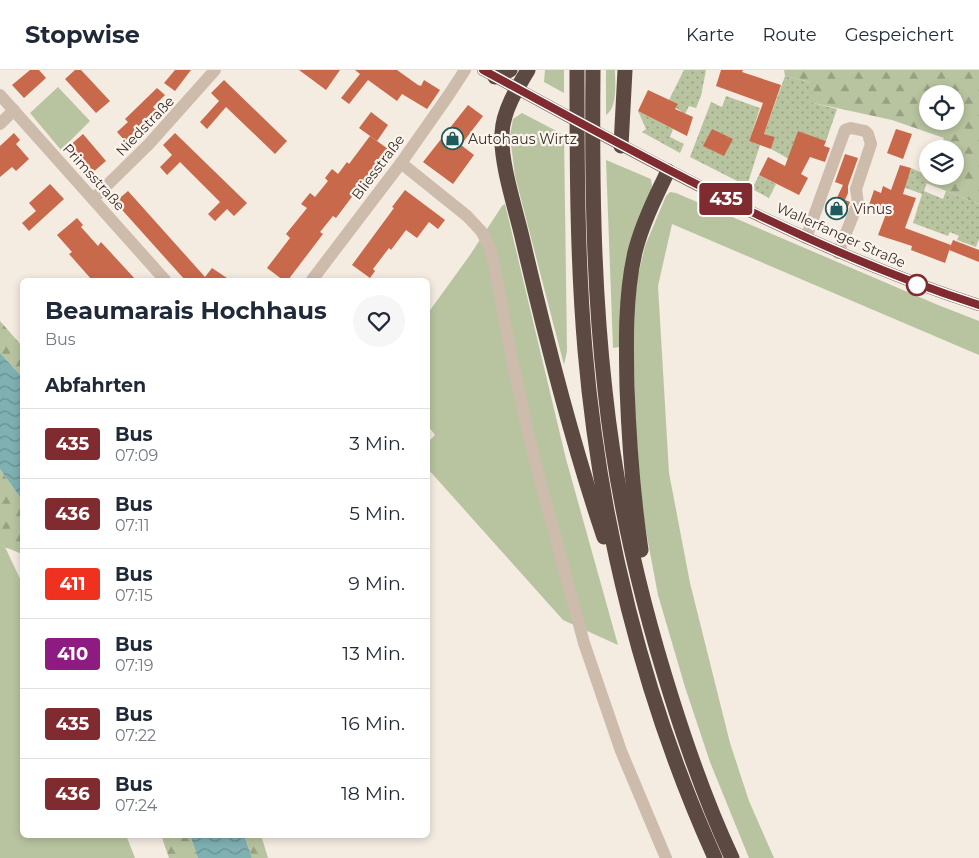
<!DOCTYPE html>
<html lang="de">
<meta charset="utf-8">
<style>
:root{--surface:#fff;--page:#f6f6f7;--text:#1f2937;--muted:#747a83;--line:#e0e1e3}
body{margin:0;font-family:Montserrat,sans-serif;background:var(--page);color:var(--text);height:100vh;display:flex;flex-direction:column;font-size:19px;white-space:nowrap}
*{box-sizing:border-box;margin:0}
p{font-size:16px;color:var(--muted)}
.icon{flex:none;width:28px;height:28px;fill:none;stroke:currentColor;stroke-width:2;stroke-linecap:round;stroke-linejoin:round}
.map{position:relative;flex:1;overflow:hidden}
.side{position:absolute;left:20px;top:208px;width:410px;height:560px;display:flex;flex-direction:column;background:var(--surface);border-radius:8px;box-shadow:0 2px 8px #0003}
.side>*{flex:none}
.badge{padding:0 10px;border-radius:4px;font-size:18px;line-height:32px}
.controls{position:absolute;left:919px;top:15px;display:grid;gap:10px}
.controls a{display:grid;place-items:center;width:45px;height:45px;border-radius:50%;background:var(--surface);box-shadow:0 2px 8px #0003;font-size:25px}
.map>.badge{position:absolute;translate:-50% -50%;box-shadow:0 0 0 2px #fff}
h2{padding:0 25px;font-size:19px;line-height:45px}
.round{display:grid;place-items:center;flex:none;width:52px;height:52px;border-radius:26px;background:var(--page)}
.overview{display:flex;align-items:center;justify-content:space-between;height:85px;padding:0 25px}
h1{font-size:24px;font-weight:700;line-height:38px}
ul{padding:0;list-style:none}
li{display:flex;align-items:center;gap:15px;height:70px;padding:0 25px;border-top:1px solid var(--line)}
li div{flex:1}
li b{display:block;font-size:19px}
li em{font-style:normal}
li .badge{min-width:55px;font-weight:700;text-align:center}
header{display:flex;align-items:center;gap:30px;box-sizing:border-box;height:70px;padding:0 25px;background:var(--surface);border-bottom:1px solid var(--line)}
header strong{font-size:24px}
nav{display:flex;gap:28px;margin-inline-start:auto;font-size:18px}
.map>svg:first-child{display:block}
.green{fill:#b8c4a0}
.forest{fill:url(#forest-firs);fill-rule:evenodd}
.garden{fill:url(#garden-dots)}
.water{fill:url(#water-waves)}
.building{fill:#c8694b}
.lines{fill:none;stroke-linecap:round;stroke-linejoin:round}
.minor{stroke:#cdbbac;stroke-width:12}
.major{stroke:#7d675c;stroke-width:12}
.highway{stroke:#5c4a42;stroke-width:15}
.line-casing{stroke:#fff;stroke-width:11}
.line{stroke:#7f2b30;stroke-width:8}
.stop-dot{fill:#fff;stroke:#7f2b30;stroke-width:2.5}
.labels{text-anchor:middle;dominant-baseline:central;stroke-width:4.5;stroke-linejoin:round;paint-order:stroke}
.street-label{font-size:14px;fill:#3b302b;stroke:#fbf5ee}
.poi-label{font-size:14px;fill:#3b302b;stroke:#fbf5ee;text-anchor:start}
</style>
<header>
<strong>Stopwise</strong>
<nav><a>Karte</a><a>Route</a><a>Gespeichert</a></nav>
</header>
<div class="map">
<svg width="979" height="788" viewBox="0 0 979 788">
<defs>
<pattern id="forest-firs" width="22" height="20" patternUnits="userSpaceOnUse" patternTransform="scale(1.25)"><rect width="22" height="20" fill="#b8c4a0"/><path d="M5 1l3.5 6h-7zM16 11l3.5 6h-7z" fill="#97a083"/></pattern>
<pattern id="garden-dots" width="8" height="8" patternUnits="userSpaceOnUse" patternTransform="scale(1.25)"><rect width="8" height="8" fill="#b8c4a0"/><path d="M2 2h.1M6 6h.1" fill="none" stroke="#97a083" stroke-width="1.8" stroke-linecap="round"/></pattern>
<pattern id="water-waves" width="16" height="10" patternUnits="userSpaceOnUse" patternTransform="scale(1.25)"><rect width="16" height="10" fill="#7fb0b2"/><path d="M0 5q4-4 8 0t8 0" fill="none" stroke="#699091"/></pattern>
</defs>
<rect width="100%" height="100%" fill="#f4ebe1"/>
<g class="green">
<polygon points="545,0 564,0 564,23 544,12"/>
<path d="M606,0H615C615,13 618,37 606,45Z"/>
<polygon points="58,17 90,51 61,80 30,43"/>
<polygon points="522,43 564,65 567,281 564,295 515,106 510,66 513,49"/>
<polygon points="606,90 651,109 652,116 619,277 613,278"/>
<polygon points="670,122 676,123 938,235 979,251 979,285 672,154 658,216 669,403 690,513 730,673 749,731 774,788 749,788 710,692 685,617 658,525 642,440 635,346 633,247 637,210 645,176 666,126"/>
<polygon points="505,134 566,389 618,575 563,550 428,399 428,372 435,365 428,356 428,243 470,185 502,136"/>
<polygon points="0,475 5,477 22,513 22,765 126,765 135,788 0,788"/>
</g>
<g class="forest">
<path d="M784,0H979V134L926,113L929,106H955V79H940L944,68L892,50L809,32L814,13L785,6ZM928,24H955V51H928Z"/>
<polygon points="0,251 22,276 22,307 0,283"/>
<polygon points="0,399 22,430 22,484 0,475"/>
<polygon points="161,765 190,765 198,788 169,788"/>
<polygon points="244,765 261,765 268,788 252,788"/>
</g>
<g class="garden">
<polygon points="684,0 706,0 701,26 696,38 689,36 685,44 676,38 677,34 669,30"/>
<polygon points="785,6 814,13 810,32 837,39 826,71 798,61 789,89 771,79 775,67 764,64"/>
<polygon points="726,26 760,38 749,71 760,75 747,116 690,87 711,32 722,37"/>
<polygon points="638,41 673,59 670,67 684,74 680,83 642,62 646,59"/>
<polygon points="911,98 929,106 924,121 943,129 946,121 979,134 979,169 976,177 957,170 959,166 950,162 948,166 913,153 922,124 903,117"/>
<polygon points="759,105 776,114 769,128 752,119"/>
</g>
<g class="water">
<polygon points="0,283 22,307 22,430 0,399"/>
<polygon points="190,765 244,765 252,788 198,788"/>
</g>
<g class="building">
<polygon points="30,0 39,0 46,8 24,28 12,15"/>
<polygon points="75,0 81,0 110,31 96,43 65,9"/>
<polygon points="175,0 191,0 175,21 164,13"/>
<polygon points="299,0 340,0 326,20"/>
<polygon points="355,0 397,0 418,15 421,16 424,10 440,20 427,39 402,24 397,31 368,10 349,34 341,28 360,4"/>
<polygon points="721,0 743,0 742,2 781,15 764,64 775,67 771,79 749,71 763,33 716,16"/>
<polygon points="224,10 287,71 275,84 226,37 207,59 200,52 219,31 211,23"/>
<polygon points="157,18 165,25 153,37 157,41 125,71 117,62 128,52 125,49"/>
<polygon points="648,20 678,34 675,39 693,47 687,66 638,41"/>
<polygon points="468,35 483,46 461,75 474,85 453,114 423,92"/>
<polygon points="371,42 388,55 377,71 359,58"/>
<polygon points="712,59 733,69 724,86 703,76"/>
<polygon points="896,59 912,64 903,89 887,83"/>
<polygon points="798,61 826,71 824,76 830,78 825,92 810,87 801,104 808,108 799,125 759,105 768,87 785,96"/>
<polygon points="14,63 20,70 16,74 29,89 16,101 12,97 0,107 0,76"/>
<polygon points="175,63 247,133 234,146 227,139 215,151 208,144 220,132 180,92 167,105 160,97 172,85 163,75"/>
<polygon points="83,64 106,91 92,103 68,77"/>
<polygon points="370,66 388,79 336,148 333,146 320,162 323,164 288,210 283,210 267,198 290,168 286,164 307,138 301,134 310,123 315,127 328,111 325,108 332,99 338,104 347,92 349,94"/>
<polygon points="845,84 858,88 848,116 848,123 845,130 850,132 844,146 831,140 843,115 835,112"/>
<polygon points="900,95 911,98 903,124 916,128 905,158 951,175 945,193 911,180 912,176 878,165 886,144 868,138 874,120 881,123 883,116 891,120"/>
<polygon points="50,114 64,129 29,161 22,153 36,141 29,133"/>
<polygon points="405,120 445,150 438,159 429,152 417,168 406,160 391,180 389,178 373,199 375,201 370,208 352,195 394,138 392,137"/>
<polygon points="128,121 205,207 212,198 230,210 185,210 115,132"/>
<polygon points="77,148 83,155 81,157 98,176 101,172 136,210 92,210 69,184 72,182 57,165"/>
<polygon points="953,170 979,180 979,192 949,180"/>
</g>
<g class="lines">
<g class="minor">
<polyline points="0,25 165,210"/>
<polyline points="0,54 14,40"/>
<polyline points="401,93 467,146 481,161 489,175 494,194 512,290 533,384 584,573 621,681 666,788"/>
<polyline points="93,129 149,74 215,0"/>
<polyline points="806,168 845,60 851,58 865,61 868,64 871,74 856,119 858,133 838,183"/>
<polyline points="312,210 401,93 448,26 465,0"/>
</g>
<path class="major" d="M483,0C644,88 804,179 979,235"/>
<g class="highway">
<path d="M528,0C517,18 503,41 502,63C500,93 516,140 523,171C546,270 571,370 604,467"/>
<path d="M577,0C577,93 577,187 585,280C600,454 643,629 715,788"/>
<path d="M593,0C592,106 593,214 605,320C616,425 640,528 672,629C689,683 708,737 732,788"/>
<polyline points="495,7 510,0"/>
<polyline points="621,76 625,0"/>
<path d="M641,480C633,426 629,372 627,317C626,272 625,226 635,182C642,154 656,126 668,101"/>
</g>
</g>
<g class="lines">
<defs>
<path id="line" d="M483,0C644,87 804,179 979,235"/>
</defs>
<use href="#line" class="line-casing"/>
<use href="#line" class="line"/>
</g>
<defs>
<symbol id="shop-ring" viewBox="-11 -11 22 22"><circle r="9.5" fill="#fbf5ee" stroke="#1f5a5e" stroke-width="1.5"/><path d="M-5-2.5h2.3a2.7 3.5 0 0 1 5.4 0H5L5.5 6h-11ZM-1.5-2.5h3a1.5 2.3 0 0 0-3 0Z" fill="#1f5a5e"/></symbol>
</defs>
<g fill-rule="evenodd">
<use href="#shop-ring" x="440" y="56" width="25" height="25"/>
<use href="#shop-ring" x="824" y="126" width="25" height="25"/>
</g>
<circle class="stop-dot" cx="917" cy="215" r="10"/>
<g class="labels">
<g class="street-label">
<text transform="translate(145 56) rotate(-46)">Niedstraße</text>
<text transform="translate(378 97) rotate(-53)">Bliesstraße</text>
<text transform="translate(94 107) rotate(48)">Primsstraße</text>
<text transform="translate(841 165) rotate(24)">Wallerfanger Straße</text>
</g>
<g class="poi-label">
<text x="468" y="69">Autohaus Wirtz</text>
<text x="853" y="139">Vinus</text>
</g>
</g>
</svg>
<div class="controls">
<a><svg class="icon" aria-label="locate" viewBox="0 0 24 24"><circle cx="12" cy="12" r="6"/><path d="M12 2v4M12 18v4M2 12h4M18 12h4"/></svg></a>
<a><svg class="icon" aria-label="layers" viewBox="0 0 24 24"><path d="M12 4l9 5-9 5-9-5zM3 14l9 5 9-5"/></svg></a>
</div>
<b class="badge" style="left:726px;top:129px;background:#7f2b30;color:#fff">435</b>
<section class="side">
<div class="overview"><div><h1>Beaumarais Hochhaus</h1><p>Bus</p></div><a class="round"><svg class="icon" aria-label="heart" viewBox="0 0 24 24"><path d="M12 20l-8-8c-3-5 5-10 8-4 3-6 11-1 8 4z"/></svg></a></div>
<h2>Abfahrten</h2>
<ul>
<li><span class="badge" style="background:#7f2b30;color:#fff">435</span><div><b>Bus</b><p>07:09</p></div><em>3 Min.</em></li>
<li><span class="badge" style="background:#7f2b30;color:#fff">436</span><div><b>Bus</b><p>07:11</p></div><em>5 Min.</em></li>
<li><span class="badge" style="background:#ef3120;color:#fff">411</span><div><b>Bus</b><p>07:15</p></div><em>9 Min.</em></li>
<li><span class="badge" style="background:#8e1b81;color:#fff">410</span><div><b>Bus</b><p>07:19</p></div><em>13 Min.</em></li>
<li><span class="badge" style="background:#7f2b30;color:#fff">435</span><div><b>Bus</b><p>07:22</p></div><em>16 Min.</em></li>
<li><span class="badge" style="background:#7f2b30;color:#fff">436</span><div><b>Bus</b><p>07:24</p></div><em>18 Min.</em></li>
</ul>
</section>
</div>
